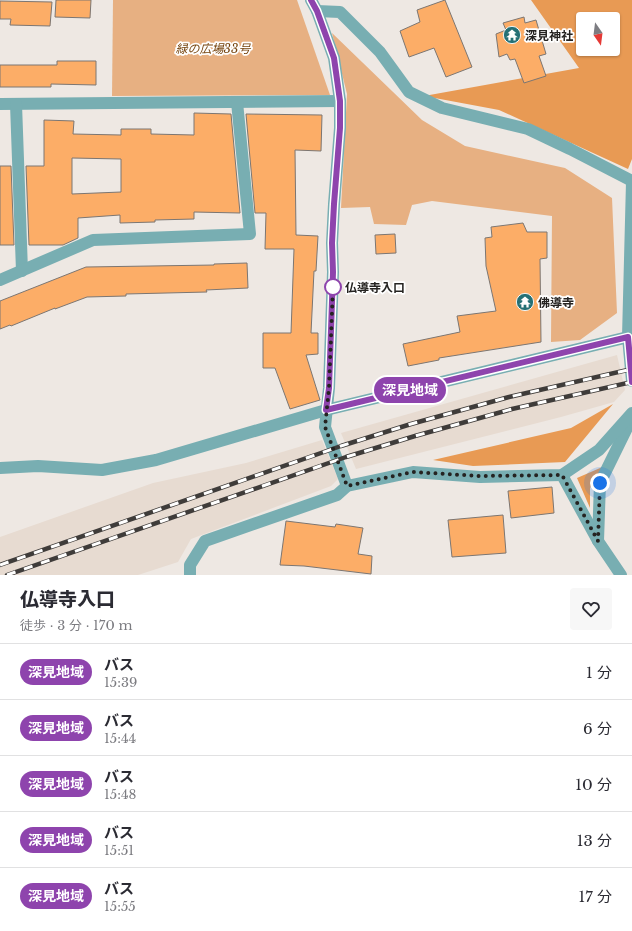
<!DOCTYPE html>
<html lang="ja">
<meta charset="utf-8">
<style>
:root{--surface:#fff;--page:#f7f7f7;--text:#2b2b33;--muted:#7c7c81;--line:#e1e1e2}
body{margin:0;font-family:"Libre Baskerville","Noto Sans JP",serif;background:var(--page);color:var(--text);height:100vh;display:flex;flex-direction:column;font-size:15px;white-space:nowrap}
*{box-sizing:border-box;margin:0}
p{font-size:13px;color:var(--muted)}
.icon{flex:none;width:22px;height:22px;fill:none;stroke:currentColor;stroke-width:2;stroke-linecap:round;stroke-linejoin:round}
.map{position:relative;height:575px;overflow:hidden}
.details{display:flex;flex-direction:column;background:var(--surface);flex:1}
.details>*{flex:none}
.badge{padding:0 8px;border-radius:13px;font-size:14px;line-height:26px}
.needle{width:26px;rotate:166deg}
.tools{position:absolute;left:576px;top:12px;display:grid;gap:8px}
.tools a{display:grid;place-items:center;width:44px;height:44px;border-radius:4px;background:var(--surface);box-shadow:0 1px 3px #0004;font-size:20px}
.you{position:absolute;width:20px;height:20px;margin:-10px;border:3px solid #fff;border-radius:50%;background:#1a73e8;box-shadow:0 0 0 6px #1a73e833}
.map>.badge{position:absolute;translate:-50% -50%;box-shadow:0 0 0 2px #fff}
.round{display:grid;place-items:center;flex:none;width:42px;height:42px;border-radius:4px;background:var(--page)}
.summary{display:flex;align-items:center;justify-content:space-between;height:68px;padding:0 20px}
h1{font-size:19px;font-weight:800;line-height:30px}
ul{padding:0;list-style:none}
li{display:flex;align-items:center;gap:12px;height:56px;padding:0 20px;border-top:1px solid var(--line)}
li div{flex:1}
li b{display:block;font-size:15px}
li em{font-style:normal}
li .badge{min-width:44px;font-weight:700;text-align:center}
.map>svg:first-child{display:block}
.built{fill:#e7dbd1}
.green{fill:#e7b082}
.forest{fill:#e89a54;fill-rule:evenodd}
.building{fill:#fcad67;stroke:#7c7672;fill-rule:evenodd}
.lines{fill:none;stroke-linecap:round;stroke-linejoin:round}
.minor{stroke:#78aeb2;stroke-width:12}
.rail-casing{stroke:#3f3c3a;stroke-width:4.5}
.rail{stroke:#fff;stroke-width:3;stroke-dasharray:9;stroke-linecap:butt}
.line-casing{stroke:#fff;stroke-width:9}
.line{stroke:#8e44ad;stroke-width:6}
.walk{stroke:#252321;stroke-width:4;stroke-dasharray:0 7.2}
.stop-dot{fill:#fff;stroke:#8e44ad;stroke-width:2}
.labels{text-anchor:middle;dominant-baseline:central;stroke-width:3.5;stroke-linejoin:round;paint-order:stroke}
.poi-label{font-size:12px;font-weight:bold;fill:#252321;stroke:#fff;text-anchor:start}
.park-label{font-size:12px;font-style:italic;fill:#75430d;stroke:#fff}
.stop-label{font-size:12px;font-weight:bold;fill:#252321;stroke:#fff;text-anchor:start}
</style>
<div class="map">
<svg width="632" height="575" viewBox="0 0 632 575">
<rect width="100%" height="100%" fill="#eee8e3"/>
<g class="built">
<polygon points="617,355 625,390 614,402 561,417 356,469 341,433"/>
<polygon points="322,440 338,479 331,486 191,539 178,562 138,575 0,575 0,537 153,483 246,463"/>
</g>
<g class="green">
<polygon points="113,0 297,0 330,95 112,96"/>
<polygon points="332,33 422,120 465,146 565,168 612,198 617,313 580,340 551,342 552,216 432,201 412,205 406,225 374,224 370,207 341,208 347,94"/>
</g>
<g class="forest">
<path d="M531,0H632V159L628,169L499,110L424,96L579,68ZM583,19H613V49H583Z"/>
<polygon points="613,404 565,462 473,466 433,460 571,428"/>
<polygon points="607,465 590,488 590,508 577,478"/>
</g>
<g class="building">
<polygon points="56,0 91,0 90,18 55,17"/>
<polygon points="445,0 472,67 446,77 434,48 409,57 400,31 420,22 417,10"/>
<polygon points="0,1 52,2 50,26 10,25 11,19 0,19"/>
<polygon points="524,17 525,23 536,20 546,54 539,56 546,76 524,83 515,59 510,60 507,54 499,57 496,34 506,30 503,23"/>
<polygon points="57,61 96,61 96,85 51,84 51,87 0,87 0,65 57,65"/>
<path d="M194,113L231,114L240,213L194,212V219L155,220V222L120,223V215L78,218V238L63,245H29L26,166H44V120L74,121L73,134L121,135V129H151V134L194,135ZM72,158L121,159V192L72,194Z"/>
<polygon points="246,114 322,115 321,151 295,150 296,235 318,236 316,271 314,271 311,333 318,333 318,354 306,355 320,400 290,409 275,368 263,368 263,333 291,333 294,249 265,249 266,213 255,213"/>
<polygon points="0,166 11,166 14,245 0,245"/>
<polygon points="523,223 527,232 547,232 547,258 540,259 541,342 439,358 439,360 408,366 403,344 460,332 457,316 496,311 486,266 485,238 492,237 491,227"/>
<polygon points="395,234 396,253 376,254 375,235"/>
<polygon points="247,263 248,288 206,290 207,292 126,294 126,296 87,297 55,309 55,308 11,326 10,325 0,329 0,301 86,267 214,265 214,264"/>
<polygon points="552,487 554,513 511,518 508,491"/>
<polygon points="503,515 506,553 452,557 448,520"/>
<polygon points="286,521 335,527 336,524 363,528 358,554 372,556 371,574 304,566 280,565"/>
</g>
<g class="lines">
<g class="minor">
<polyline points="311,0 317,11 334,58 340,101 340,128 334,204 332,243 333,272 329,388 325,427 347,486"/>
<polyline points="317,11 340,12 380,52 409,92 442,108 528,129 570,149 632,181"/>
<polyline points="0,104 340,101"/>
<polyline points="16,104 22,271"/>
<polyline points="632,182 628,337 632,381"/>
<polyline points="0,280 93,240 250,234 237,102"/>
<polyline points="0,468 38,466 102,470 156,460 326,410 632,336"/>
<polyline points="562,475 598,541 621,575"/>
<polyline points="598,541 600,483 631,420"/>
<polyline points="190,575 190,565 205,541 337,495 347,486 413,472 480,477 562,475 599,450 632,413"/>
</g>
<defs>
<g id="rail">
<polyline points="0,565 341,446 411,424 509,397 632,369"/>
<polyline points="7,575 346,457 415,436 512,409 632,382"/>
</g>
</defs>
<use href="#rail" class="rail-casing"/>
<use href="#rail" class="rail"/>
</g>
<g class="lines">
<defs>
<polyline id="line" points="311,0 317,11 334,58 340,101 340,128 334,204 332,243 333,272 329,388 326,410 628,337 632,382"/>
</defs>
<use href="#line" class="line-casing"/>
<use href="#line" class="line"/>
<polyline class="walk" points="333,287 333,286 329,388 325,427 347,486 413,472 480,476 562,475 598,541 600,483"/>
</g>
<defs>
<symbol id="temple-disc" viewBox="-11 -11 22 22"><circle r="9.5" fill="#257075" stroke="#fff"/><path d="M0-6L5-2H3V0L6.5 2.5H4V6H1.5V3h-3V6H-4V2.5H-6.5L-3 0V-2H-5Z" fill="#fff"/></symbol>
</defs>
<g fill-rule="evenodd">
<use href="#temple-disc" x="502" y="25" width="20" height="20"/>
<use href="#temple-disc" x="515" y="292" width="20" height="20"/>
</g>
<circle class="stop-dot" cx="333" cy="287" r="8"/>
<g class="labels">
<g class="poi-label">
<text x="525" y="35">深見神社</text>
<text x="538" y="302">佛導寺</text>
</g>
<g class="park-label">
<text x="213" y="48">緑の広場33号</text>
</g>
<g class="stop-label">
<text x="345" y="287">仏導寺入口</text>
</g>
</g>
</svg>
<div class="tools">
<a><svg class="needle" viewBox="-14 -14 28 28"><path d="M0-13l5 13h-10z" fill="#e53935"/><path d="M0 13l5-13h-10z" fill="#7c7c81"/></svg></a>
</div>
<div class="you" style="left:600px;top:483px"></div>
<b class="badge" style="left:410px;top:390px;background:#8e44ad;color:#fff">深見地域</b>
</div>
<section class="details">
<div class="summary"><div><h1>仏導寺入口</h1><p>徒歩 · 3 分 · 170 m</p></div><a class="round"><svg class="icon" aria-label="heart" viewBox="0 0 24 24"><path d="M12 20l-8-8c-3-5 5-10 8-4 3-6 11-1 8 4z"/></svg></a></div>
<ul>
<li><span class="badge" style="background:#8e44ad;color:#fff">深見地域</span><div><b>バス</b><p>15:39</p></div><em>1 分</em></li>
<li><span class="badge" style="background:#8e44ad;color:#fff">深見地域</span><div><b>バス</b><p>15:44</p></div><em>6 分</em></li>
<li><span class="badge" style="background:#8e44ad;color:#fff">深見地域</span><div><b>バス</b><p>15:48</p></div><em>10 分</em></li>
<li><span class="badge" style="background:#8e44ad;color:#fff">深見地域</span><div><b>バス</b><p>15:51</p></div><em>13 分</em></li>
<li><span class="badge" style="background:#8e44ad;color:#fff">深見地域</span><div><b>バス</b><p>15:55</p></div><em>17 分</em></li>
</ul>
</section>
